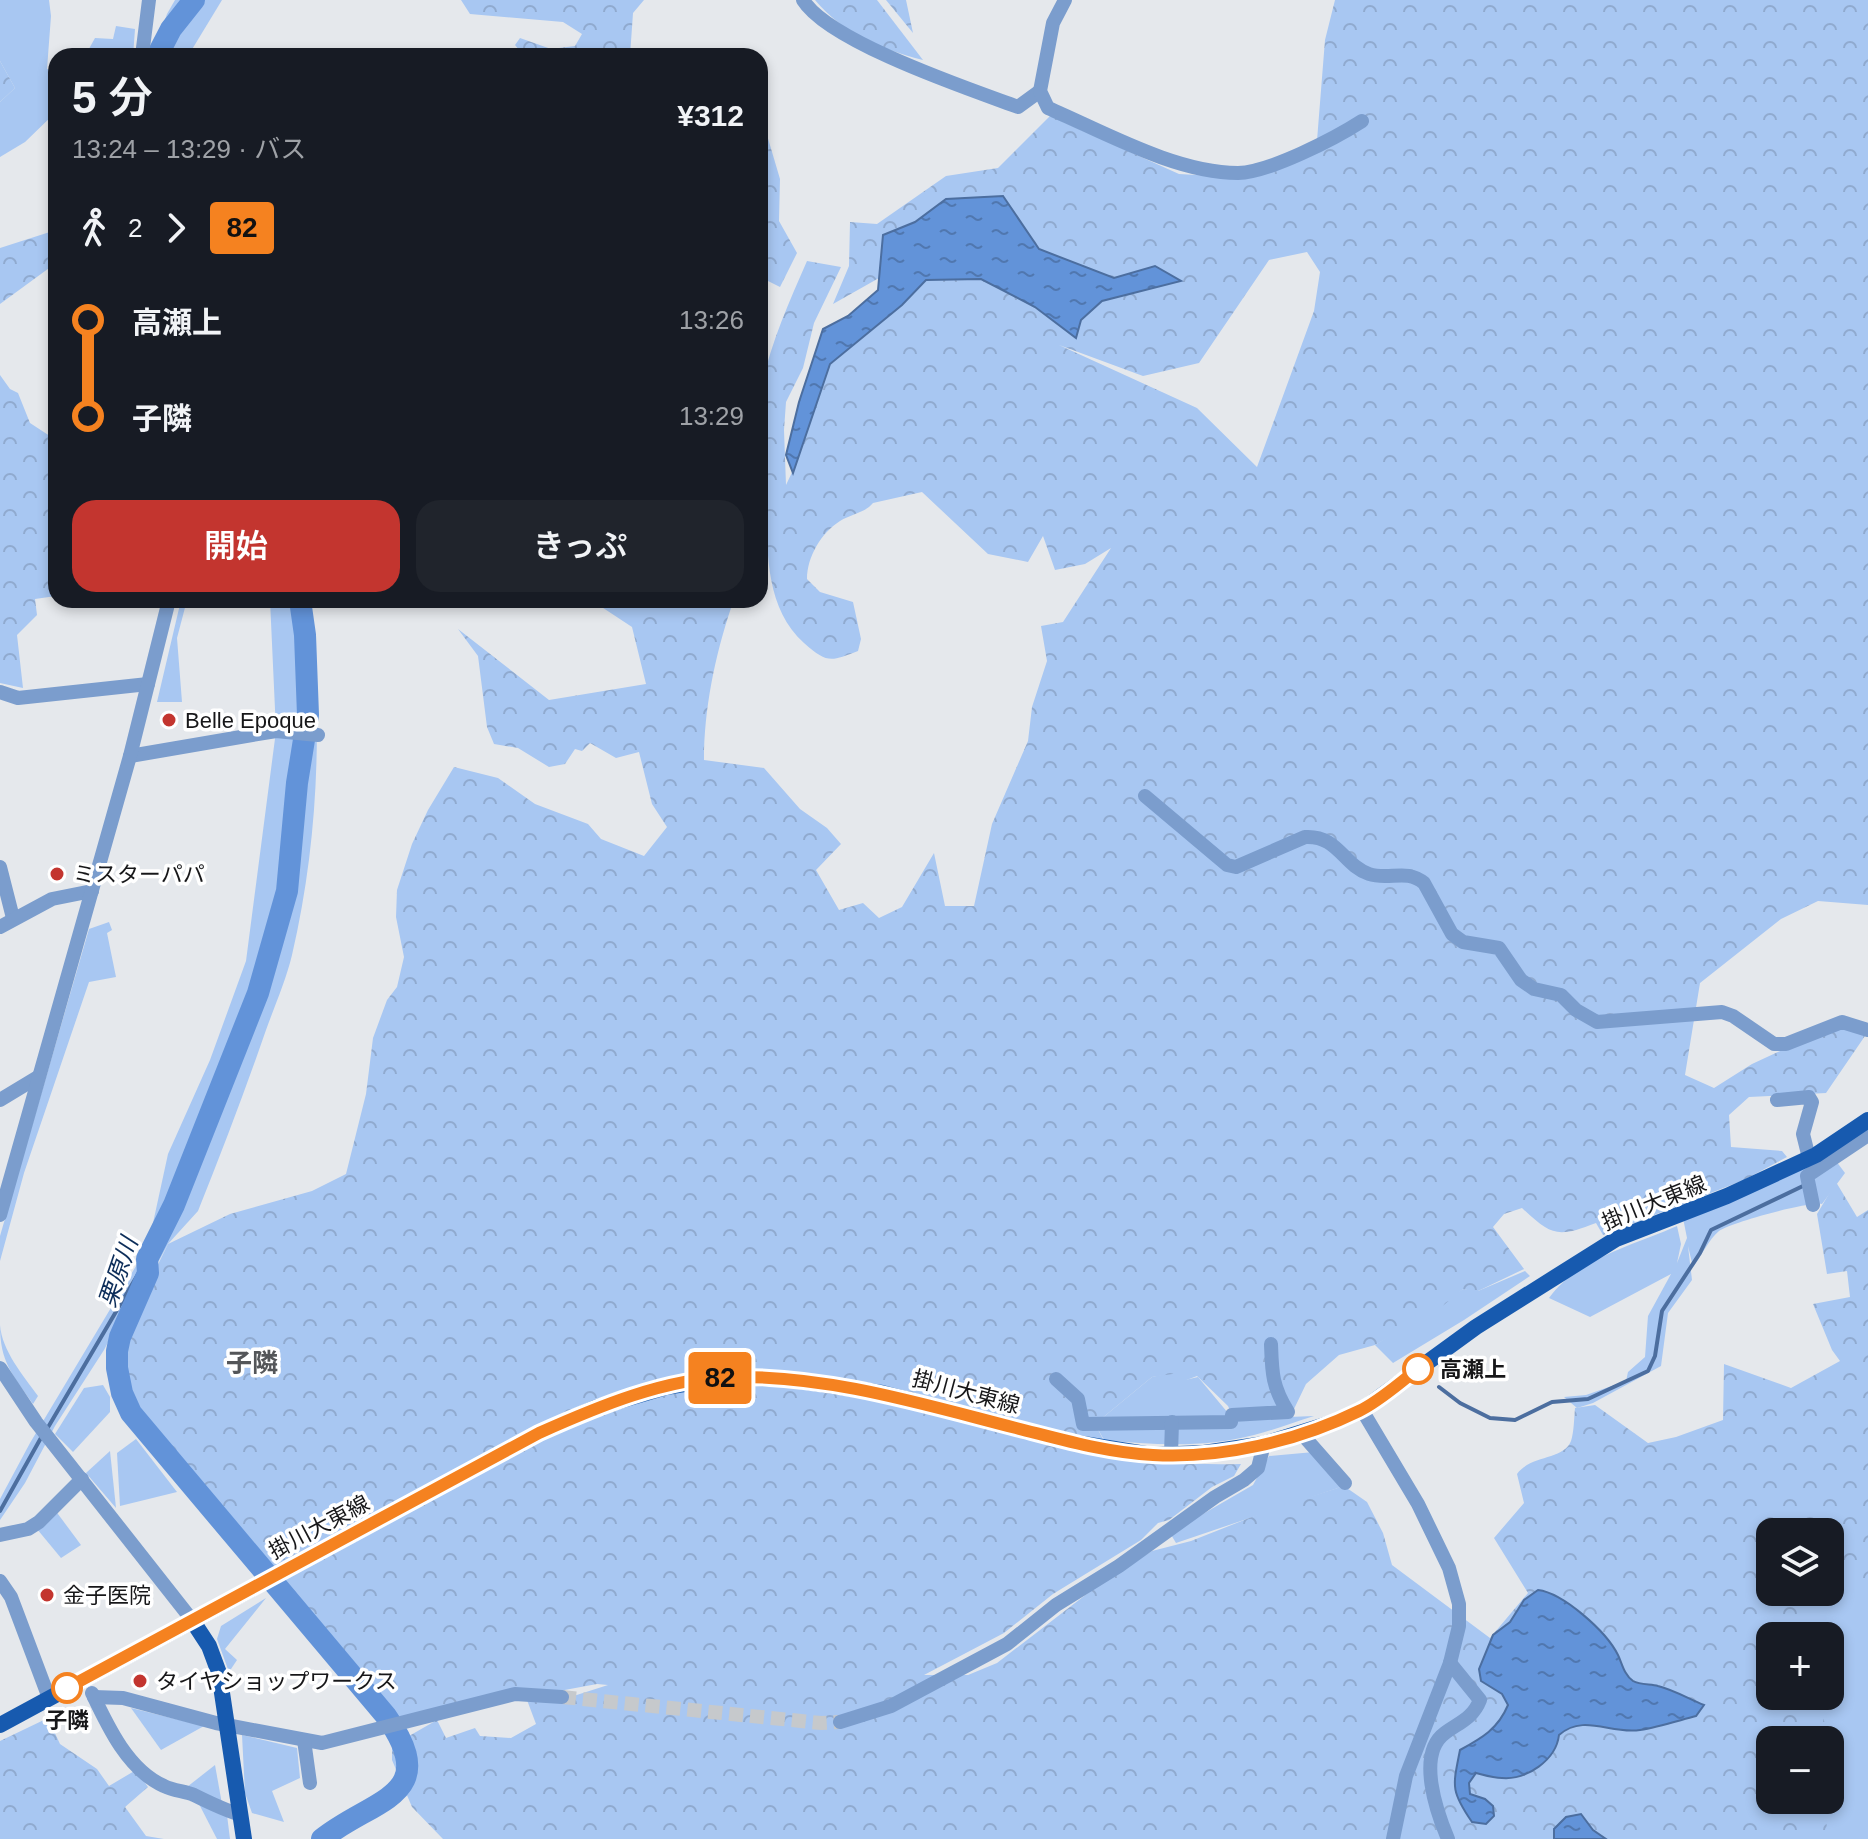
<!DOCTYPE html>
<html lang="ja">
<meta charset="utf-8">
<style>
:root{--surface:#171b24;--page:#20242c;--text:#f1f3f6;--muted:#9ea1a6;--accent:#c3352f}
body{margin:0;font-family:Arial,"Noto Sans JP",sans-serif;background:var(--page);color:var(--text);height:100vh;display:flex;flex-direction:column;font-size:30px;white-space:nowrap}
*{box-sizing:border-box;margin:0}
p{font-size:26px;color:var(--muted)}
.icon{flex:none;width:44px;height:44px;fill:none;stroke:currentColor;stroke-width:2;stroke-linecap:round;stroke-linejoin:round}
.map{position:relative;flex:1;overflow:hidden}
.panel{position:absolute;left:48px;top:48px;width:720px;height:560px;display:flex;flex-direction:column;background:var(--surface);border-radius:24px;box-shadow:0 4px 12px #0003}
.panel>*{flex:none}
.badge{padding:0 16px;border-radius:6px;font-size:28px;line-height:52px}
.buttons{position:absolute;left:1756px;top:1518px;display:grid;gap:16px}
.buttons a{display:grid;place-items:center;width:88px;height:88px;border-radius:16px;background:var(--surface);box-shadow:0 4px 12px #0003;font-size:40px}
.map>.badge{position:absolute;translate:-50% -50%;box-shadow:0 0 0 4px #fff}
.legs{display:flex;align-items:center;gap:12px;height:88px;padding:0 24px;font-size:26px}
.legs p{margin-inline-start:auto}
.head{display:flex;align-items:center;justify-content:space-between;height:136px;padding:0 24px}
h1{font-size:44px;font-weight:600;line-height:60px}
.cta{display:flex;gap:16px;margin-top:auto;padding:16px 24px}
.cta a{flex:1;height:92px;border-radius:24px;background:var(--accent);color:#fff;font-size:32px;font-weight:600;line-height:92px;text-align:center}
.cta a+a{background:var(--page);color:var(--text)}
ul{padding:0 24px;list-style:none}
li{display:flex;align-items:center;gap:28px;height:96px;font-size:30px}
li i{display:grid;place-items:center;width:12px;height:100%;margin:0 10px;background:currentColor}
li i::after{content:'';width:20px;height:20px;margin:-10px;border:6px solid;border-radius:50%;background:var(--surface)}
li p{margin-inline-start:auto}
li:first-child i{background:linear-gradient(#0000 50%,currentColor 0)}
li:last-child i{background:linear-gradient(currentColor 50%,#0000 0)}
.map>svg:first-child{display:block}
.grass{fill:#a8c7f2}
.forest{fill:url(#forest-crowns);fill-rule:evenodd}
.water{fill:url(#water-ripples);stroke:#4c6e9f;stroke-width:2}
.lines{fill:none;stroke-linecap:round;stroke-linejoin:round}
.stream{stroke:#4c6e9f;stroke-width:4}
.river{stroke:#6293d9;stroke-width:22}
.minor-tunnel{stroke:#c6c9cc;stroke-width:14;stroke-dasharray:14 7;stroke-linecap:butt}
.minor{stroke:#7b9dcd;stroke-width:14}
.major{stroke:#175aaf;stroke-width:16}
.line-1-casing{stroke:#fff;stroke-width:18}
.line-1{stroke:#f58220;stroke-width:12}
.poi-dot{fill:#c3352f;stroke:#fff;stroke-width:3}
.stop-1-dot{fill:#fff;stroke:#f58220;stroke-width:4}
.labels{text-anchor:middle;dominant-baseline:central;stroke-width:7;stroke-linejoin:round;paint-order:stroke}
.poi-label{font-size:22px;fill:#171719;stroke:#fff;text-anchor:start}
.street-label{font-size:22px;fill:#171719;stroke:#fff}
.stop-label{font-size:22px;font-weight:bold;fill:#171719;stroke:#fff;text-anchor:start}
.water-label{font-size:24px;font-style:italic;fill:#0c2d59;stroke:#fff}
.quarter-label{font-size:26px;font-weight:bold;fill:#545659;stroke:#fff}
</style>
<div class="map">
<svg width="1868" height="1839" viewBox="0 0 1868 1839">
<defs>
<pattern id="forest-crowns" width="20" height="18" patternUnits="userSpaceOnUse" patternTransform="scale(2)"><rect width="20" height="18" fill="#a8c7f2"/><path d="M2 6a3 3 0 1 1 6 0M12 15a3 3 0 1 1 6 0" fill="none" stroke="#90aacf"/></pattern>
<pattern id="water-ripples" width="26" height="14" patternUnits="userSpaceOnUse" patternTransform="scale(2)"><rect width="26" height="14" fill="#6293d9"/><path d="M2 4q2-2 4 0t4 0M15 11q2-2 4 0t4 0" fill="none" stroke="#5077af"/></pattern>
</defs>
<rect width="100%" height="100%" fill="#e5e8ec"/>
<g class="grass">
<polygon points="0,0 49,0 51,16 47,69 56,72 56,112 25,142 0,157 0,102 15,88 0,61"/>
<polygon points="175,0 222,0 188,56 152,56 167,14"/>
<polygon points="116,26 135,29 133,56 85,56 95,38 113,39"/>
<polygon points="181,600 187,600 177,638 182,702 157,702"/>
<path d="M270,600H309C323,718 319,839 292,955C286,980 275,1005 266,1030C245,1091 222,1151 198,1211L168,1244L139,1298L118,1323L104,1350L55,1426L25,1483L0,1520V1499L30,1443L148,1246L168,1154L210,1060L246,961L276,731Z"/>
<polygon points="109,922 112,930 107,933 116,977 89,982 24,1173 0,1261 0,1236 89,929"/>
<path d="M1833,1157L1845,1173L1822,1204C1806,1202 1732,1222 1719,1231C1709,1239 1701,1257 1693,1267L1688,1246L1692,1280L1668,1313L1661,1366L1593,1403L1577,1408L1564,1397L1586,1395L1626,1381L1628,1372L1645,1357L1648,1316L1671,1274L1590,1317L1549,1298C1577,1259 1634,1245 1677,1226L1681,1244L1677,1263L1687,1238L1683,1218Z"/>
<polygon points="1525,1271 1530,1276 1464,1320 1393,1363 1375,1345 1463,1289 1478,1291"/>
<path d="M0,1325C2,1351 23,1375 38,1396L33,1404C12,1374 0,1362 0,1325Z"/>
<path d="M1179,1371L1185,1380L1198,1377L1233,1419L1314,1416C1294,1422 1274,1430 1254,1435C1205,1448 1154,1445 1104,1440L1095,1424L1152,1377Z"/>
<polygon points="103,1385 110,1397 110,1412 73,1452 55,1434 84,1388"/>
<polygon points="136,1439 177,1492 120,1506 117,1453"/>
<polygon points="110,1451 116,1508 86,1473"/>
<polygon points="1314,1452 1344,1486 1176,1543 1170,1533 1253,1485 1269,1456"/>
<polygon points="55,1510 81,1545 61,1558 37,1529"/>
<polygon points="1868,1511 1868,1839 1775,1839 1770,1800 1830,1800 1830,1740 1771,1740 1772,1696 1830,1696 1830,1636 1773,1636 1774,1592 1830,1592 1830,1532"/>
<polygon points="266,1598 225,1649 237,1660 229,1672 217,1639 221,1626"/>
<polygon points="131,1708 204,1726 161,1750"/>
<polygon points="242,1735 297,1748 300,1778 272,1791 284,1822 252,1813 245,1793"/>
<polygon points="215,1765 222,1804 187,1787"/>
<polygon points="199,1804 227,1815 230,1839 217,1839"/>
</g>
<g class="forest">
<polygon points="461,0 644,0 633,13 630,56 524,56 515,45 520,38 551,49 575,46 582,34 563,22 470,14"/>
<path d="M815,0H877L923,60C880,49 844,34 815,0Z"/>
<polygon points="886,0 906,0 913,33"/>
<path d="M1335,0H1868V905L1818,901L1781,919L1700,983L1685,1075L1714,1088L1752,1064L1841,1023L1867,1033L1826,1093L1749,1097L1729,1115L1731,1147L1782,1151L1787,1157L1744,1180L1603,1235L1596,1223C1557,1238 1552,1236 1522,1208L1504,1214L1493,1227L1524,1269L1476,1292L1463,1289L1439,1309L1375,1345L1339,1355L1306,1384L1294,1409L1232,1415L1228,1406L1197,1376L1184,1381L1179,1373L1152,1377L1095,1424L1111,1454C1154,1463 1197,1465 1241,1464L1234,1476L1212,1487L1169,1520L1158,1523L1141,1540L1053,1594L1004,1633L924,1675H968L997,1663L1101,1583L1152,1551L1191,1541L1272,1509L1344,1486L1367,1502L1383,1533L1392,1565L1490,1638L1528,1593L1494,1538L1524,1503L1517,1474C1530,1455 1564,1460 1571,1441C1574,1432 1574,1419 1575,1408L1595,1405L1648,1443L1676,1437L1723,1420L1724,1364L1791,1388L1840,1361L1832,1350L1813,1304L1850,1297L1847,1271L1827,1274L1817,1214L1836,1182L1857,1217L1868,1210V1595L1830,1580V1532H1770V1592H1803L1800,1636H1770V1696H1819L1828,1740H1770V1800H1826L1827,1839H443L412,1807L392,1760V1739L409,1736L437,1720L446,1738L475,1728L480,1736L511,1738L536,1724L527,1700H561L608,1685L597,1684L398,1721L336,1653L289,1592L250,1551L196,1476L165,1444L124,1389L121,1367V1351L143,1295L168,1244L230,1214L312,1191L346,1174L366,1094L373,1038L387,1000L397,987L404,957L396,917L397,890L412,844L428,810L454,767L498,778L535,804L588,824L601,839L644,856L667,827L652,804L639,752L616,758L590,743L582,751L575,749L565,764L549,767L518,748L494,744L487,727L478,656L458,629L549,700L646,684L632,627L591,600H745L731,608C715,656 704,709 704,760L764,768L800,809L827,828L841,844L816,870L839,910L863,903L879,918L902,907L934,853L945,906H974L992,824L1028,741L1032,707L1047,661L1041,626L1063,622L1111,548L1085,564L1055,570L1043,536L1028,562L988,554L922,492L873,503C865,513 851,514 840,521C821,533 807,557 807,579L820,592L853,602L861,639L858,651C830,662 827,663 804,643C758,601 769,531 766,474C764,448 755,415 761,389C770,345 789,302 807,261L841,267L814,323L803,368L786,402L784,430L786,485L795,466L830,364L913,290L879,278L833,304L849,266L850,222L877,224L946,176L998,168L1050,116L1179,174L1248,178L1316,153L1325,40ZM1307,252L1320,272L1314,311L1257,467L1197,408L1059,345L1143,376L1199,363L1269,260Z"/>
<polygon points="0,61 15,88 0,102"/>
<polygon points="760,130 767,135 780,179 779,221 797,253 780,287 760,277"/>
<polygon points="56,230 56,263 0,304 0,248"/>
<polygon points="0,375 10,389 18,393 30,423 56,440 56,596 35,599 37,615 17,635 23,688 0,683"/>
<path d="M282,926L280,950L192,1188L176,1223L159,1230C186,1156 217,1084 245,1010C255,982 260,946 282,926Z"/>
<polygon points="48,1718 60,1744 97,1769 109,1786 136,1770 148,1787 125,1807 146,1836 164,1839 0,1839 0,1741"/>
</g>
<g class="water">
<polygon points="1003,196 1039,249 1114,278 1155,266 1181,281 1102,301 1081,320 1076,338 1035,307 981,279 926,280 902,305 830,364 793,473 786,455 799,402 823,329 848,316 878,290 883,235 915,222 946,199"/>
<path d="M1538,1590C1563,1593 1606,1631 1618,1655C1622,1663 1624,1675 1633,1681C1640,1685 1651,1684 1658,1686C1674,1690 1689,1699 1704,1705L1696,1716C1677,1721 1658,1727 1640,1730C1611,1735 1584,1713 1559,1735C1556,1760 1527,1780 1502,1778C1493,1778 1484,1775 1476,1773L1469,1783L1470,1794L1485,1799L1493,1806L1494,1816L1486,1824L1472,1822C1450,1790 1453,1786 1460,1750C1482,1738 1498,1729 1508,1705L1502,1694L1481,1681L1479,1669L1493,1635L1510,1622L1524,1600Z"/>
<polygon points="1581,1814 1593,1830 1606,1839 1554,1839 1554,1829 1566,1817"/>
</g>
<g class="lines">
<g class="stream">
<polyline points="1439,1387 1460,1403 1490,1418 1515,1420 1552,1402 1588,1399 1648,1371 1655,1356 1662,1311 1700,1253 1711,1230 1805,1185"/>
<polyline points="47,1429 147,1259"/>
<polyline points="0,1511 42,1436"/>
</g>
<g class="river">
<polyline points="157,56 171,29 194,0"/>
<path d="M300,600L305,635L308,715L297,783L287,891L258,993L174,1205L147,1259L148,1273L120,1337L117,1351V1368L122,1393L131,1413L386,1716C443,1797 373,1798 322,1839"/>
</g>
<polyline class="minor-tunnel" points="562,1697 821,1723 840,1722"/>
<g class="minor">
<path d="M803,0C829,42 969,89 1018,107L1040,91"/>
<path d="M1065,0L1053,23L1040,91L1048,108C1104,132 1176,173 1238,173C1270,172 1334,139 1362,121"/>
<polyline points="142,56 149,0"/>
<polyline points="0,692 18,698 148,684"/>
<polyline points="130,756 276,731 318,735"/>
<path d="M1145,796L1227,865L1236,867L1305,837C1338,835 1343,865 1369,874C1389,881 1406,868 1424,883L1452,934L1463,942L1499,948L1521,980L1534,989L1561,995L1576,1010L1597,1022L1722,1012L1733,1016L1774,1044H1786L1842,1022L1868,1030"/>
<polyline points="0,867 13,918"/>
<polyline points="0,927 52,899 92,891"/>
<polyline points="0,1100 38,1077"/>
<polyline points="1777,1100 1809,1097 1812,1102 1803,1134 1809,1158"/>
<polyline points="1813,1205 1807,1176 1868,1135"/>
<polyline points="0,1215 130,756 169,600"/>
<polyline points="0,1368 36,1422 192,1620"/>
<path d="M1056,1379L1078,1399L1083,1424L1231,1422L1232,1415L1288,1412C1272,1386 1272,1373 1271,1344"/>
<polyline points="1362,1410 1418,1504 1449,1568 1459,1604 1459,1626 1450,1663 1406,1776 1393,1839"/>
<polyline points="1301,1433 1345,1483"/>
<polyline points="1171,1454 1172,1422"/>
<polyline points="0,1535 28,1529 39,1522 82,1479"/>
<polyline points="0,1581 11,1597 49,1698"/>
<path d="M92,1693C108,1727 128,1770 164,1786C174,1791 185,1791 194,1795C210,1803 224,1810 241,1815"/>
<polyline points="94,1697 123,1698 216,1723 322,1743 515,1694 562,1697"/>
<polyline points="840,1722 891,1706 1007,1644 1056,1605 1119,1566 1215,1497 1244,1480 1258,1468 1264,1444"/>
<polyline points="304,1740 310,1783"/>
<path d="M1448,1839C1437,1813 1416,1754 1445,1733C1460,1722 1473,1718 1480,1700L1450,1663"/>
</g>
<g class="major">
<polyline points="192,1620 209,1646 219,1673 244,1839"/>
<polyline points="0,1725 539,1433 595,1408 666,1387 727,1377 788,1379 882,1393 1071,1442 1152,1455 1204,1453 1264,1444 1332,1423 1362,1410 1476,1327 1616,1239 1727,1196 1816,1155 1868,1120"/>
</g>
</g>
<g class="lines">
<defs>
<path id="line-1" d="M67,1688L539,1433C597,1407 666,1378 730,1377C828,1375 922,1404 1016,1428C1060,1439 1107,1453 1153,1455C1221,1459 1298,1441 1359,1411C1380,1401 1399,1383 1418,1369"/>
</defs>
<use href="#line-1" class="line-1-casing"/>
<use href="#line-1" class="line-1"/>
</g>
<g class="poi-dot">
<circle cx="169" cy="720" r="8"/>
<circle cx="57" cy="874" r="8"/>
<circle cx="47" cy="1595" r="8"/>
<circle cx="140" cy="1681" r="8"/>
</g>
<g class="stop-1-dot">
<circle cx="1418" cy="1369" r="14"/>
<circle cx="67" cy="1688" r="14"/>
</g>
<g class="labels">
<g class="poi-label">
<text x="185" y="720">Belle Epoque</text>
<text x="73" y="874">ミスターパパ</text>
<text x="63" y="1595">金子医院</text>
<text x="156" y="1681">タイヤショップワークス</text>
</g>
<g class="street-label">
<text transform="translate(1654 1203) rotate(-22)">掛川大東線</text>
<text transform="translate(966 1392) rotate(15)">掛川大東線</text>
<text transform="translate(319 1527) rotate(-28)">掛川大東線</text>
</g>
<g class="stop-label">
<text x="1440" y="1369">高瀬上</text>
<text x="67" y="1720" text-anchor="middle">子隣</text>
</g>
<g class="water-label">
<text transform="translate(118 1272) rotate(-71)">栗原川</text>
</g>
<g class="quarter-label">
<text x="252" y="1363">子隣</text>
</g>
</g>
</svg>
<div class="buttons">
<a><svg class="icon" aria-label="layers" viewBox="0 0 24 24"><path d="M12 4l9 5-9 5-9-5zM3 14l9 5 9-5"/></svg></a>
<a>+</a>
<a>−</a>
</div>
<b class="badge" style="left:720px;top:1378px;background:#f58220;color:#111">82</b>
<section class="panel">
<div class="head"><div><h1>5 分</h1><p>13:24 – 13:29 · バス</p></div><b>¥312</b></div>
<div class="legs"><svg class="icon" aria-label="walk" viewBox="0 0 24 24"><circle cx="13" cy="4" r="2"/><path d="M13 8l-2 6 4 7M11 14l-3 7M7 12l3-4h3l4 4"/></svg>2<svg class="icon" aria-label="forward" viewBox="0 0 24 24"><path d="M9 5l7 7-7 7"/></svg><b class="badge" style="background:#f58220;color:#111">82</b></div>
<ul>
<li><i style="color:#f58220"></i><b>高瀬上</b><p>13:26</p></li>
<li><i style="color:#f58220"></i><b>子隣</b><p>13:29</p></li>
</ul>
<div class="cta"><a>開始</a><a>きっぷ</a></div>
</section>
</div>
